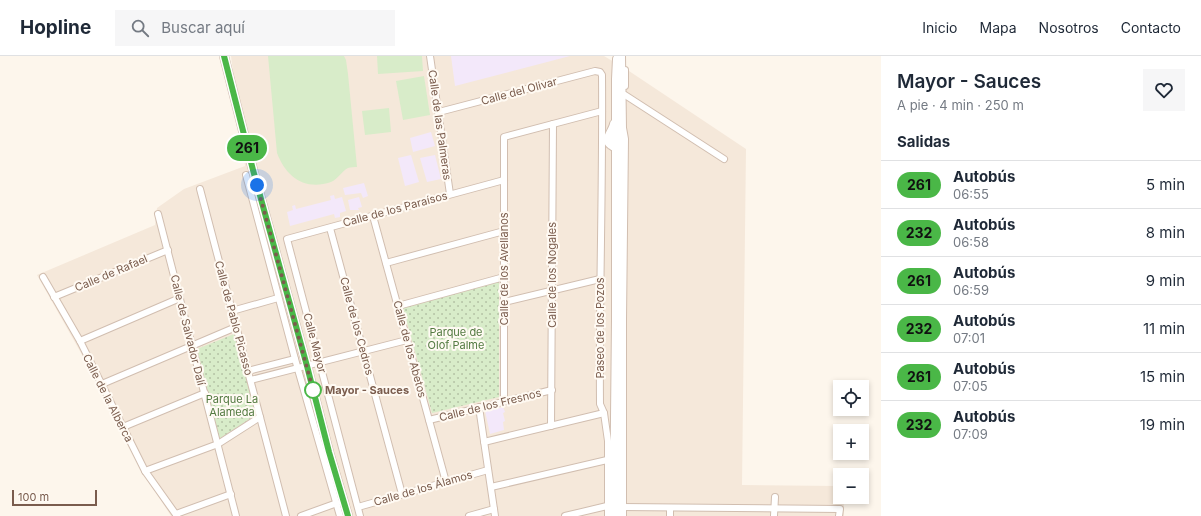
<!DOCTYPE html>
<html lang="es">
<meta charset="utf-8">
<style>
:root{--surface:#fff;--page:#f6f6f7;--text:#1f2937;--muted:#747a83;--line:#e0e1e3}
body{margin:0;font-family:Inter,sans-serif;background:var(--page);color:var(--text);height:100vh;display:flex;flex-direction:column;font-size:15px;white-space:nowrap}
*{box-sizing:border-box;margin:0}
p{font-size:13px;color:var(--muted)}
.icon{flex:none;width:22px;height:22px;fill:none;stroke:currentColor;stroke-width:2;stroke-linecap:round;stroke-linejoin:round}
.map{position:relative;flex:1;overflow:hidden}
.sheet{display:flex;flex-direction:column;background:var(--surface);width:320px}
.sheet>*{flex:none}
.badge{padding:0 8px;border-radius:13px;font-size:14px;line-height:26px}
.fabs{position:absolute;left:833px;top:324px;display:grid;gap:8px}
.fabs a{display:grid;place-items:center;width:36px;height:36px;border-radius:0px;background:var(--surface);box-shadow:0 2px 6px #0003;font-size:20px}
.scale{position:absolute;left:12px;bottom:10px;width:85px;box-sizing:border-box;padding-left:4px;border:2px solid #7a5c4d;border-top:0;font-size:11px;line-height:14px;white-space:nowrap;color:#7a5c4d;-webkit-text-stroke:3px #fffaf3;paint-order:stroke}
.you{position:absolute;width:20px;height:20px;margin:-10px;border:3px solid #fff;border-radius:50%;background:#1a73e8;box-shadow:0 0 0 6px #1a73e833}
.map>.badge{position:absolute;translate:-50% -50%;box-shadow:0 0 0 2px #fff}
h2{padding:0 16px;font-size:15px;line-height:36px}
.round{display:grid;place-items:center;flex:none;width:42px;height:42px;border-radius:0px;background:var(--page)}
.headline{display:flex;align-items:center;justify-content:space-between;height:68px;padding:0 16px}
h1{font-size:19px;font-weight:600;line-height:30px}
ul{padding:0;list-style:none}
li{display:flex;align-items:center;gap:12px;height:48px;padding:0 16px;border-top:1px solid var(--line)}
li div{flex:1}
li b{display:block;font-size:15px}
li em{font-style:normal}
li .badge{min-width:44px;font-weight:700;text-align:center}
header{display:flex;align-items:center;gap:24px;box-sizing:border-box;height:56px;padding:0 20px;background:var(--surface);border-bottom:1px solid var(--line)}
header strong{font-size:19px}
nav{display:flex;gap:22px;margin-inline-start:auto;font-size:14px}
.search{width:280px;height:36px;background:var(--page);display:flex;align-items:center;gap:10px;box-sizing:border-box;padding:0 14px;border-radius:0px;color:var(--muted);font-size:15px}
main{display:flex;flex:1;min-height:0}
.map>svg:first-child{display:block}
.residential{fill:#f5e8da}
.education{fill:#f3e8fa}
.grass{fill:url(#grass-dots)}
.garden{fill:#d8ecc9}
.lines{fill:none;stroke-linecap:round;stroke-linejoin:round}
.minor-casing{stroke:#d1beb0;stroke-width:8}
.tertiary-casing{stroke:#d1beb0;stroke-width:10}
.minor{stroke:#fff;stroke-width:6}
.tertiary{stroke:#fff;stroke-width:8}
.line-casing{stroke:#fff;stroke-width:9}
.line{stroke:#4ab747;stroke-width:6}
.walk{stroke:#7a5c4d;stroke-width:4;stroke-dasharray:0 7.2}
.stop-dot{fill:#fff;stroke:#4ab747;stroke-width:2}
.labels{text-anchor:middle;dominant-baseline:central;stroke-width:4;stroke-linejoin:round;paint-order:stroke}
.street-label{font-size:11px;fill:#7a5c4d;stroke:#fffaf3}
.park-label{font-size:11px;fill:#537a41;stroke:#fffaf3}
.stop-label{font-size:11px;font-weight:bold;fill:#7a5c4d;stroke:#fffaf3;text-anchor:start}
</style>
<header>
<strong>Hopline</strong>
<div class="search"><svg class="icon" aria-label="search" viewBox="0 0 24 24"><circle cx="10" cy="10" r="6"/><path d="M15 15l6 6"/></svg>Buscar aquí</div>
<nav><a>Inicio</a><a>Mapa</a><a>Nosotros</a><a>Contacto</a></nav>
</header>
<main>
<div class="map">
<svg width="881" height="460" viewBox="0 0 881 460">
<defs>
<pattern id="grass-dots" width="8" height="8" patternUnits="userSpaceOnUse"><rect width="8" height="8" fill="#d8ecc9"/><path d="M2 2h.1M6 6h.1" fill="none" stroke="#b4c2a5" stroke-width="1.8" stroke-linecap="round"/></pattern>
</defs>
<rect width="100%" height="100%" fill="#fdf6ec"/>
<polygon class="residential" points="231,0 604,0 629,15 746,93 742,429 837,430 840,441 841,441 844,449 844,460 171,460 146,421 99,329 37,219 155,169 157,152 184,133 245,110"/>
<g class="education">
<polygon points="451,0 570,0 455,30"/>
<polygon points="431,76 435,90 413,96 410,82"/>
<polygon points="411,99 419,126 405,130 398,102"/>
<polygon points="435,99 441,123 427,126 420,102"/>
<polygon points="364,127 368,140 363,142 361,137 345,139 343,132"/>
<polygon points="334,139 335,143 342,141 346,155 340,157 340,161 335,162 334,158 290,170 287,156 293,154 292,150 295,149 296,153 331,144 330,140"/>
<polygon points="359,141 362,151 358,152 359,154 350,154 348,144"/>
<polygon points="503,351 505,356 503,357 505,365 503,366 504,374 490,378 485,355"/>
</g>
<g class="grass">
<polygon points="499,226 499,341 432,357 403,252"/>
<polygon points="234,278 256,359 219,383 197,293"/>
</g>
<g class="garden">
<path d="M268,0H344L346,4L348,18L357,111C355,111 350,111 348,112C342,115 338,123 331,126C305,135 286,121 277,97Z"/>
<polygon points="377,0 422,0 423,15 378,18"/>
<polygon points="424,20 430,59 403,64 396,25"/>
<polygon points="389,52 391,76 365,79 362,55"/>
</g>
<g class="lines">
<defs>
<g id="minor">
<polyline points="430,0 450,138"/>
<polyline points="625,30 625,14"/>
<polyline points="625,39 724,103"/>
<path d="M439,56L595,15L600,16L602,19C603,129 599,239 600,348L604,357L608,385V460"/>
<polyline points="246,119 295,303 340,460"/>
<polyline points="200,133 286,460"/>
<polyline points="158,158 236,460"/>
<polyline points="373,160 446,426"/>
<polyline points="330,172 402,438"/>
<polyline points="386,207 504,175"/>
<polyline points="43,221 80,285 145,415 177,460"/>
<polyline points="54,241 168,194"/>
<polyline points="504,246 600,223"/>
<polyline points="398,250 504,221"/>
<polyline points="232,255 278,242"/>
<polyline points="80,285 180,242"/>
<polyline points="248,315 295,303"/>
<polyline points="251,324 407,284"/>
<polyline points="102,328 236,271"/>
<polyline points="504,345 504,81 602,55"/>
<polyline points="479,351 495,460"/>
<polyline points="429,364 552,334"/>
<polyline points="551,370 553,68"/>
<polyline points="123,371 205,337"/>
<polyline points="484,386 604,357"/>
<polyline points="145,415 218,388 260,361"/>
<polyline points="491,431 607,404"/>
<polyline points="358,451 488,414"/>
<polyline points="621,451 840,453 839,460"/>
<polyline points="670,452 670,460"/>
<polyline points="176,458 231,438"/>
<polyline points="301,460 337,447"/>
<polyline points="360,460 287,183 504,124"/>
<polyline points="469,460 494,453"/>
<polyline points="565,460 607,450"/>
<polyline points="774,460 775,441"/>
</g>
<g id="tertiary">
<polyline points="224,0 253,114 307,310 329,396 348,460"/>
<polyline points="621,0 622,72 624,83 622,264 622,460"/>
<path d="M614,68C613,75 603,84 611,89C614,92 617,91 621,90"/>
<polyline points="614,460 616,264 616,23 617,3"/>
</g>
</defs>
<use href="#minor" class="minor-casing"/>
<use href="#tertiary" class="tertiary-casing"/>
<use href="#minor" class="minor"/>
<use href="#tertiary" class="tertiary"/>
</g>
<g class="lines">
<defs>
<polyline id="line" points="224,0 253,114 307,310 329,396 348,460"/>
</defs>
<use href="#line" class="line-casing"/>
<use href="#line" class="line"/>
<polyline class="walk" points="257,129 313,334"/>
</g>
<circle class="stop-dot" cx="313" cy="334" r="8"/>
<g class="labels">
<g class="street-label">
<text transform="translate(519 35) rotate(-15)">Calle del Olivar</text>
<text transform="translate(440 69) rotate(82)">Calle de las Palmeras</text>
<text transform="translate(395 153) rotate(-15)">Calle de los Paraísos</text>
<text transform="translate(504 213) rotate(-90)">Calle de los Avellanos</text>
<text transform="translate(111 217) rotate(-23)">Calle de Rafael</text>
<text transform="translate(552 219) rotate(-90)">Calle de los Nogales</text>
<text transform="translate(234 262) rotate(75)">Calle de Pablo Picasso</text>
<text transform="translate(357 270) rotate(75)">Calle de los Cedros</text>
<text transform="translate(600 272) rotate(-90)">Paseo de los Pozos</text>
<text transform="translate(188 274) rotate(76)">Calle de Salvador Dalí</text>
<text transform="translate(315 287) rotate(75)">Calle Mayor</text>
<text transform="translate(410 293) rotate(75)">Calle de los Abetos</text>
<text transform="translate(108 342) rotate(63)">Calle de la Alberca</text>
<text transform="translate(490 349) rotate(-14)">Calle de los Fresnos</text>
<text transform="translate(423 432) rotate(-16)">Calle de los Álamos</text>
</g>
<g class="park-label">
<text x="456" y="276">Parque de<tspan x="456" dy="13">Olof Palme</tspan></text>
<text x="232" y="343">Parque La<tspan x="232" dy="13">Alameda</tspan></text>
</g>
<g class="stop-label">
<text x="325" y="334">Mayor - Sauces</text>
</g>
</g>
</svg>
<div class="fabs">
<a><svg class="icon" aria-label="locate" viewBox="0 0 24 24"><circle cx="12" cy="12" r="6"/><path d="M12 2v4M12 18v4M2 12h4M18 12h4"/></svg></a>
<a>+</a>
<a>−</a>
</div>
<div class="scale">100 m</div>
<div class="you" style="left:257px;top:129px"></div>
<b class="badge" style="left:247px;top:92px;background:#4ab747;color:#111">261</b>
</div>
<section class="sheet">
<div class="headline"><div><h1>Mayor - Sauces</h1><p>A pie · 4 min · 250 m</p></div><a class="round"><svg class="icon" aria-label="heart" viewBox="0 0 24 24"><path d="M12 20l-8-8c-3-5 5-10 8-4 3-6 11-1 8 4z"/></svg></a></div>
<h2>Salidas</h2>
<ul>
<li><span class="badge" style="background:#4ab747;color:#111">261</span><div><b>Autobús</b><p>06:55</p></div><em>5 min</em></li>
<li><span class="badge" style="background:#4ab747;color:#111">232</span><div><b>Autobús</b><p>06:58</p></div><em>8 min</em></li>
<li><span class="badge" style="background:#4ab747;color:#111">261</span><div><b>Autobús</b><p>06:59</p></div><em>9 min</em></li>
<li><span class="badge" style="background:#4ab747;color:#111">232</span><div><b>Autobús</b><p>07:01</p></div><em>11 min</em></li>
<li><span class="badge" style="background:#4ab747;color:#111">261</span><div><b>Autobús</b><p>07:05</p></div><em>15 min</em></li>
<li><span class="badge" style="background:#4ab747;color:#111">232</span><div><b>Autobús</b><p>07:09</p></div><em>19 min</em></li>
</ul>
</section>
</main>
